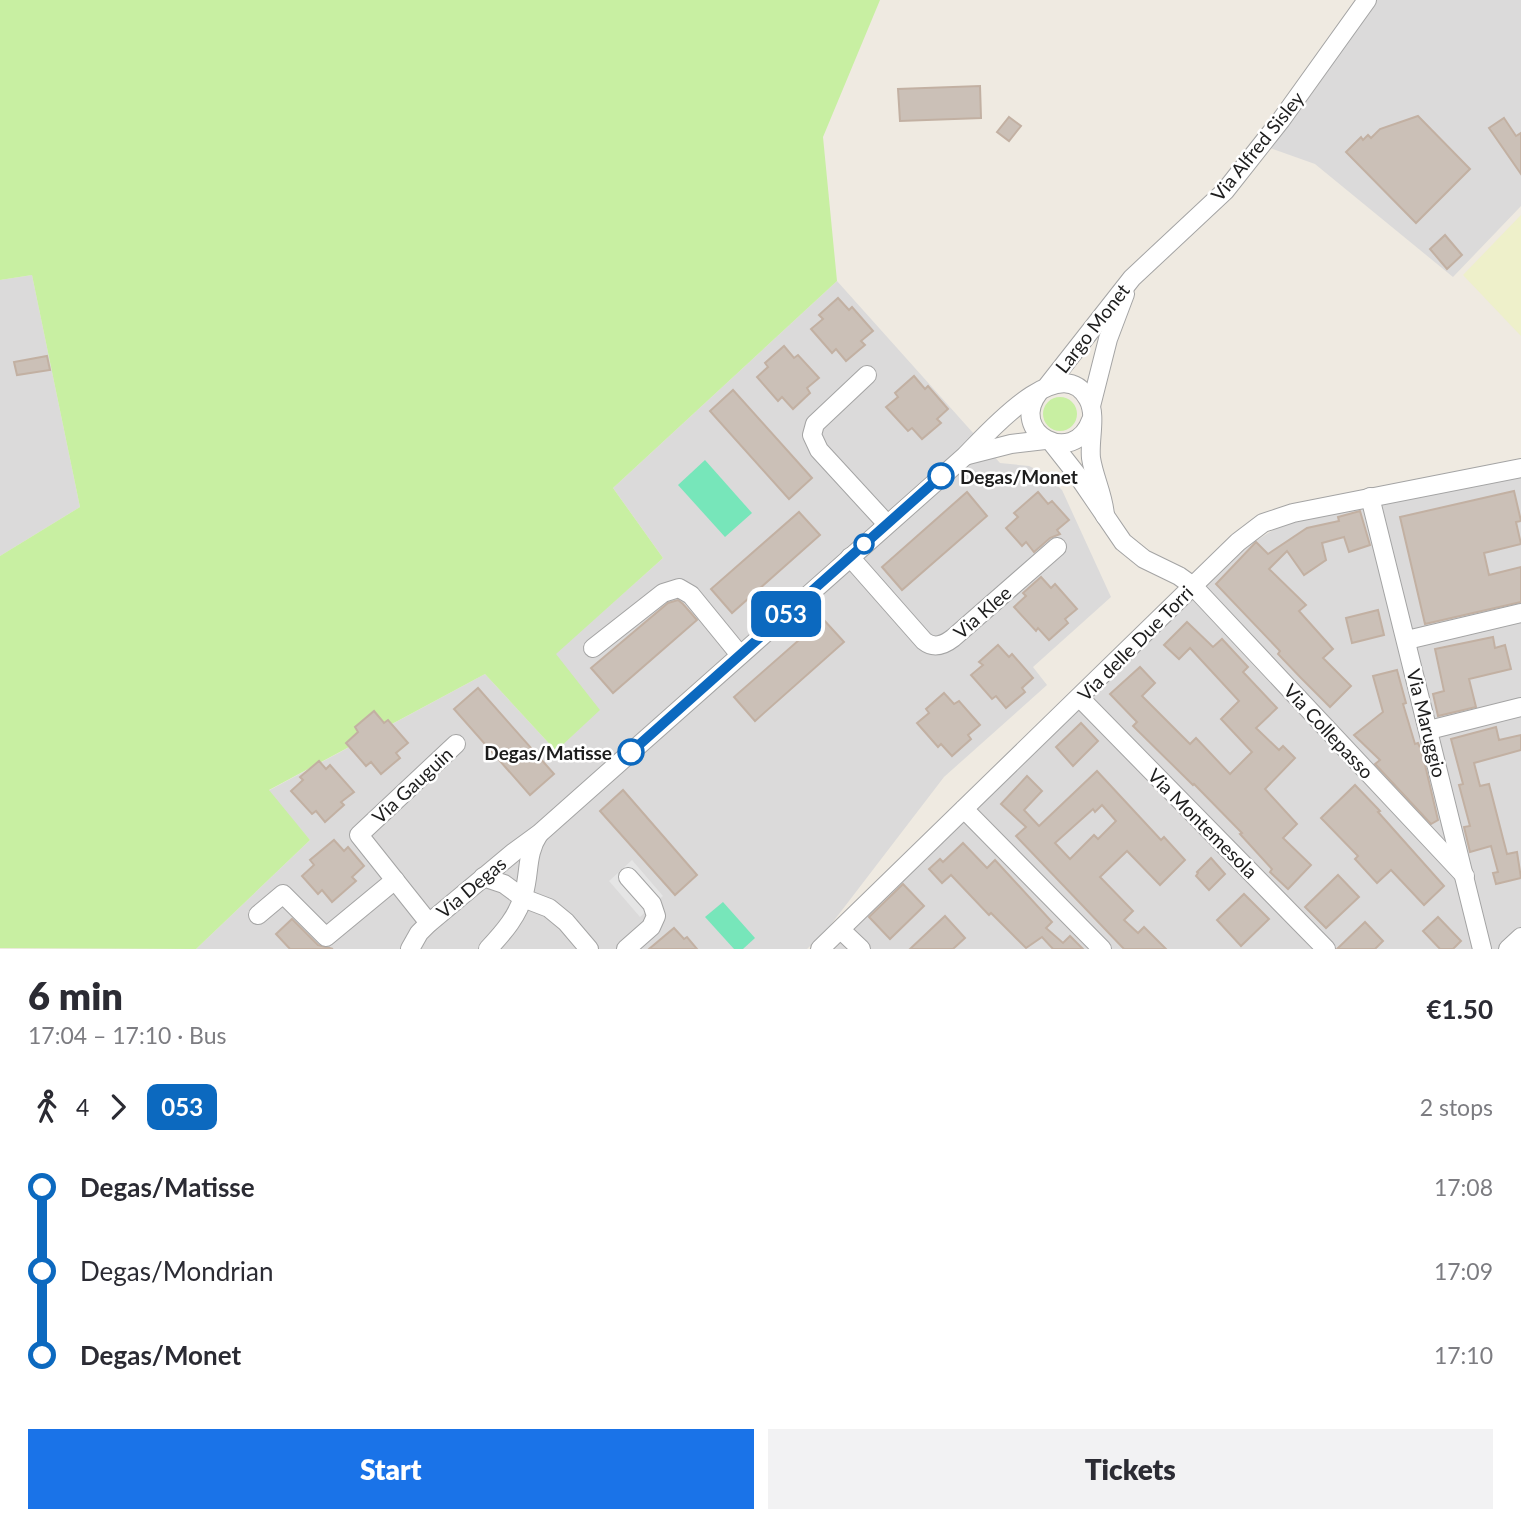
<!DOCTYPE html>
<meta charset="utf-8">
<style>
:root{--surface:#fff;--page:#f2f2f3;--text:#2b2b33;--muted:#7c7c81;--accent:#1a73e8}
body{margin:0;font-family:Lato,sans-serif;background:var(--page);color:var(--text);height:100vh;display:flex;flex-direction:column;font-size:26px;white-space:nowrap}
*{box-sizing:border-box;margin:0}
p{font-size:23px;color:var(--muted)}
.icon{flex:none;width:38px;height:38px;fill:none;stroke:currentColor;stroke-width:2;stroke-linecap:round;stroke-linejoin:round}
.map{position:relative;height:949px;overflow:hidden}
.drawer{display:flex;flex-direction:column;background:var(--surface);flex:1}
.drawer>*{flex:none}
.badge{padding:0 14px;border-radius:10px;font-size:24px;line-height:46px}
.map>.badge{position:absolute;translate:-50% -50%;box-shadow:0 0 0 4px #fff}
.legs{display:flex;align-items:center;gap:10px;height:77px;padding:0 28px;font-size:23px}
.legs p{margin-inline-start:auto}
.summary{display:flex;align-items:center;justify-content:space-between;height:119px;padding:0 28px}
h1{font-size:38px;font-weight:800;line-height:52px}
.primary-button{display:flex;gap:14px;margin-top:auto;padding:14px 28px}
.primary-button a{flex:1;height:80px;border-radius:0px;background:var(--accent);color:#fff;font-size:28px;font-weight:800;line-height:80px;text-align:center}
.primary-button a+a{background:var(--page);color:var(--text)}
ul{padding:0 28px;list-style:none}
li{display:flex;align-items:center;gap:24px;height:84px;font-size:26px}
li i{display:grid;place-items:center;width:10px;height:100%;margin:0 9px;background:currentColor}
li i::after{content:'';width:18px;height:18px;margin:-9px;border:5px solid;border-radius:50%;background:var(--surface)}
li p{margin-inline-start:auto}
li:first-child i{background:linear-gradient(#0000 50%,currentColor 0)}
li:last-child i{background:linear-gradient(currentColor 50%,#0000 0)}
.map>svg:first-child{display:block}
.residential{fill:#dbdada}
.farmland{fill:#eef0ca}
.grass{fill:#c8efa2}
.pitch{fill:#77e6ba}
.parking{fill:#e5e5e5}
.building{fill:#cbc0b7;stroke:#c2b0a2;stroke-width:2;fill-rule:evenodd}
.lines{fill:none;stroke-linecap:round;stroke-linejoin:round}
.minor-casing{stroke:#a4a4a4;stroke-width:20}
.minor{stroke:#fff;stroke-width:18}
.line-1-casing{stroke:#fff;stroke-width:16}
.line-1{stroke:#0c69bf;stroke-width:10}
.stop-1-dot{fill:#fff;stroke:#0c69bf;stroke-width:3.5}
.labels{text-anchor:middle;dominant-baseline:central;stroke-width:5;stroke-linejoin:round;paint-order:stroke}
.street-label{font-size:19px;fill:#1d1d1d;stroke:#fff}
.stop-label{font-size:19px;font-weight:bold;fill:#1d1d1d;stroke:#fff;text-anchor:start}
</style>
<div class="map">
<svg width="1521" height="949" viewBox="0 0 1521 949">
<rect width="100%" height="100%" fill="#efeae1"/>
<g class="residential">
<polygon points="1377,0 1521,0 1521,206 1453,277 1315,164 1270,148 1311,95"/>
<polygon points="32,275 80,507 0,556 0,280"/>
<polygon points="837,281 1000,463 1029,466 1044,473 1062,490 1111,597 1033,667 1047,685 944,777 826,931 807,949 196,949 310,840 268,791 485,674 556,751 599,710 555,654 663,558 613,488"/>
<polygon points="1521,476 1521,949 828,949 1249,545 1281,525"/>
</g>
<polygon class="farmland" points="1521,215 1521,336 1463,275"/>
<g class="grass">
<polygon points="0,0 880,0 823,137 837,281 613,488 663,558 556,654 600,710 556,751 485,674 269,790 310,840 196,949 0,948 0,556 80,507 32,275 0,280"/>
<circle cx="1060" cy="414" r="17"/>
</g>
<g class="pitch">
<polygon points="705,460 752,513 725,537 678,485"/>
<polygon points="723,902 755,938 743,949 734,949 705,917"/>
</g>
<polygon class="parking" points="632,860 663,896 640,917 609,881"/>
<g class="building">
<polygon points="980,86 981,118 900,121 898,89"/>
<polygon points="1418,116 1470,169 1416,223 1346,152 1361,137 1363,140 1368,135 1371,138 1380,129"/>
<polygon points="1009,117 1021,126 1009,141 997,132"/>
<polygon points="1504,118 1516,136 1521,133 1521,174 1489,128"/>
<polygon points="1445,235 1462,255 1447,269 1430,249"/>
<polygon points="838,298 849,310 852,307 873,331 861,341 865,345 846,361 836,349 832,353 811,329 823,319 819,315"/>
<polygon points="784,346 794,358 798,355 819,378 807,388 810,393 793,409 782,397 778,401 757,377 768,367 765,363"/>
<polygon points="47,356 50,370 17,375 14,362"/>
<polygon points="914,376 925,389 928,386 948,409 937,419 941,423 922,439 912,428 908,431 886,407 898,397 895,393"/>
<polygon points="733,390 812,478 789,499 710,411"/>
<polygon points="1514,491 1521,521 1516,522 1521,544 1484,553 1489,575 1521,567 1521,602 1425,624 1400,517"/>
<polygon points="967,492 987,516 902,590 882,567"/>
<polygon points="1038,492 1048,504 1052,501 1069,520 1057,530 1060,534 1050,538 1034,552 1026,542 1022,546 1006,528 1018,517 1014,513"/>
<polygon points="1360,511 1370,545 1349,552 1344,537 1322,543 1326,560 1304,575 1287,551 1269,569 1306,605 1299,611 1333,649 1323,658 1351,686 1330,707 1301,678 1278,654 1280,651 1216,584 1256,542 1268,554 1307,528 1339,521 1338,517"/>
<polygon points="799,512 820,535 732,613 711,589"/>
<polygon points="1041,577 1051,588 1055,584 1077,609 1065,619 1068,623 1049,640 1038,628 1036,631 1014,607 1026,596 1023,593"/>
<polygon points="678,600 683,604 697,620 613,693 591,668 668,603"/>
<polygon points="1378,610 1384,635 1352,643 1346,618"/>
<polygon points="823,619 844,642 755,721 734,697"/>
<polygon points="1187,622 1213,647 1222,639 1248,667 1243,672 1277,708 1256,728 1279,750 1283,746 1295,758 1265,789 1297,824 1283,838 1311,865 1288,889 1270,872 1272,869 1240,834 1242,833 1194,784 1193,785 1133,726 1137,722 1110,694 1140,667 1155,683 1142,696 1190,744 1196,738 1230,774 1252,752 1221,719 1239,701 1190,648 1179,659 1164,645"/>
<polygon points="1493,637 1495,648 1505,645 1511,669 1469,679 1476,707 1438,716 1433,694 1444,691 1435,649"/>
<polygon points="998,645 1009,657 1012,654 1033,678 1022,688 1025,692 1006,708 996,696 992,699 971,675 983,665 979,662"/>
<polygon points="1397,670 1406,703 1403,704 1415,744 1418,743 1422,752 1438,820 1431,824 1375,764 1380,760 1354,735 1383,712 1373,676"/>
<polygon points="478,688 554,774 530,795 454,709"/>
<polygon points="944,693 954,704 959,701 980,725 968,735 971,739 952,756 941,744 938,747 917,723 929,713 926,709"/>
<polygon points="374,711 384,723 388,720 408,743 396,753 400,758 381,774 371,762 366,766 346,743 358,732 355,727"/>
<polygon points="1081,723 1098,741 1073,766 1056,747"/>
<polygon points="1496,727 1499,740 1521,735 1521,750 1474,763 1480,786 1489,784 1507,854 1517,852 1521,878 1496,884 1493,873 1498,872 1491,846 1470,852 1464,827 1470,826 1459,785 1463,784 1451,739"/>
<polygon points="319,761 326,769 330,765 354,792 341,802 344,805 325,822 316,811 312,814 291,791 303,780 300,777"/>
<path d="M1097,771L1161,840L1164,837L1185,860L1160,885L1127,851L1100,877L1133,911L1124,920L1138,933L1144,927L1166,949H1124L1016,836L1026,827L1001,804L1027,776L1042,791L1024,810L1039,826ZM1102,805L1116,821L1098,839L1094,835L1070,859L1055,843L1093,809L1095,812Z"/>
<polygon points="1355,785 1380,811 1378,812 1444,886 1424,905 1391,870 1377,883 1355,859 1358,856 1321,818"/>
<polygon points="623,790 697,875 675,895 600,811"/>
<polygon points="334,840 344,851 348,847 364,866 352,877 356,881 332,902 322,890 318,894 302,876 314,865 310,860"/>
<polygon points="963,843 987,868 995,860 1052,922 1046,928 1063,943 1070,936 1083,949 1053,949 1042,937 1026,948 991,913 989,915 951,875 942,883 929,869 940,859 943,862"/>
<polygon points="1211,858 1225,874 1209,890 1196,876 1198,873 1197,872"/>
<polygon points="1338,875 1359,897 1326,928 1305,907"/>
<polygon points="903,884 924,906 890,939 869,917"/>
<polygon points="1244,894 1269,919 1241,946 1217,920"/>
<polygon points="945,916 965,938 953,949 910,949"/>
<polygon points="1438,917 1461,941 1453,949 1440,949 1423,931"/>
<polygon points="292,919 318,945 333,949 290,949 276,934"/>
<polygon points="1365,922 1383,941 1375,949 1337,949"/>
<polygon points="674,928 684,939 687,937 697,949 649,949"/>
</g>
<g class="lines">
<defs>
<g id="minor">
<polyline points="867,375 815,424 812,435 819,450 887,524"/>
<polyline points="1048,385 1132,278 1225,191 1281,120 1367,0"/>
<path d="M1039,392C1007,433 1074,468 1091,420"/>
<polyline points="1091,406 1108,339 1125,294"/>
<polyline points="1052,443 1078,476 1123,542 1144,559 1179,576 1193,586 1465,876"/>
<polyline points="968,455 1011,444 1045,440"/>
<polyline points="1370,497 1482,949"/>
<path d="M850,557L924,641C934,649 944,645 953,638L1057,547"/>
<polyline points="1407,640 1521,613"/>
<polyline points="593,648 663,593 679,588 691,595 740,655"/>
<polyline points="1080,698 1326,949"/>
<polyline points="1429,730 1521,707"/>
<polyline points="964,809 1102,949"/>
<polyline points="483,877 504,884 523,898 549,908 566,922 589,949"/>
<polyline points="258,915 283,894 326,937 395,880"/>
<polyline points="429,923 359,835 456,744"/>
<polyline points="841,930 861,949"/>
<path d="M410,949L419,933L429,923L514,852L540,833L965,456C986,435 1061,348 1088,399C1097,415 1089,440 1091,458C1094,478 1104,496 1105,516"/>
<path d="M488,949C503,933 519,915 524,893C530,872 526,853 539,834"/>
<polyline points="626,949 651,927 656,916 652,904 628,877"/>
<polyline points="820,949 1238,542 1263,523 1293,513 1521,468"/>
<polyline points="1508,949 1521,937"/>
</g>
</defs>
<use href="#minor" class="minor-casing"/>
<use href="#minor" class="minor"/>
</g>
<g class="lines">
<defs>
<polyline id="line-1" points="631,752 941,476"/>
</defs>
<use href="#line-1" class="line-1-casing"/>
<use href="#line-1" class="line-1"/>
</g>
<g class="stop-1-dot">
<circle cx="941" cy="476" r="12"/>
<circle cx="864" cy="544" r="9"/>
<circle cx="631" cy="752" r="12"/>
</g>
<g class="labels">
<g class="street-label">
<text transform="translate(1257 146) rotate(-51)">Via Alfred Sisley</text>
<text transform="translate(1092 328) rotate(-52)">Largo Monet</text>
<text transform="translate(982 612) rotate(-41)">Via Klee</text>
<text transform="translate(1135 643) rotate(-45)">Via delle Due Torri</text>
<text transform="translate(1427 723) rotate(76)">Via Maruggio</text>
<text transform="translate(1329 731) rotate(47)">Via Collepasso</text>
<text transform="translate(412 785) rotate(-43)">Via Gauguin</text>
<text transform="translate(1203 823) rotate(45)">Via Montemesola</text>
<text transform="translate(471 887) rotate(-40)">Via Degas</text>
</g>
<g class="stop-label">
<text x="960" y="476">Degas/Monet</text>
<text x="612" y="752" text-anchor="end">Degas/Matisse</text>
</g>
</g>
</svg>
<b class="badge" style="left:786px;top:614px;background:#0c69bf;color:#fff">053</b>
</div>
<section class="drawer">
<div class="summary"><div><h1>6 min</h1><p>17:04 – 17:10 · Bus</p></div><b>€1.50</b></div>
<div class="legs"><svg class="icon" aria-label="walk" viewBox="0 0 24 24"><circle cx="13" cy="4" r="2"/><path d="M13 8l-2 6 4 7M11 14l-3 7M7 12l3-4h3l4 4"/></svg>4<svg class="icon" aria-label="forward" viewBox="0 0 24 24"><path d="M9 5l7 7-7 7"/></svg><b class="badge" style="background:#0c69bf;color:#fff">053</b><p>2 stops</p></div>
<ul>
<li><i style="color:#0c69bf"></i><b>Degas/Matisse</b><p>17:08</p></li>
<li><i style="color:#0c69bf"></i><span>Degas/Mondrian</span><p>17:09</p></li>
<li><i style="color:#0c69bf"></i><b>Degas/Monet</b><p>17:10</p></li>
</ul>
<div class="primary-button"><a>Start</a><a>Tickets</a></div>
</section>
